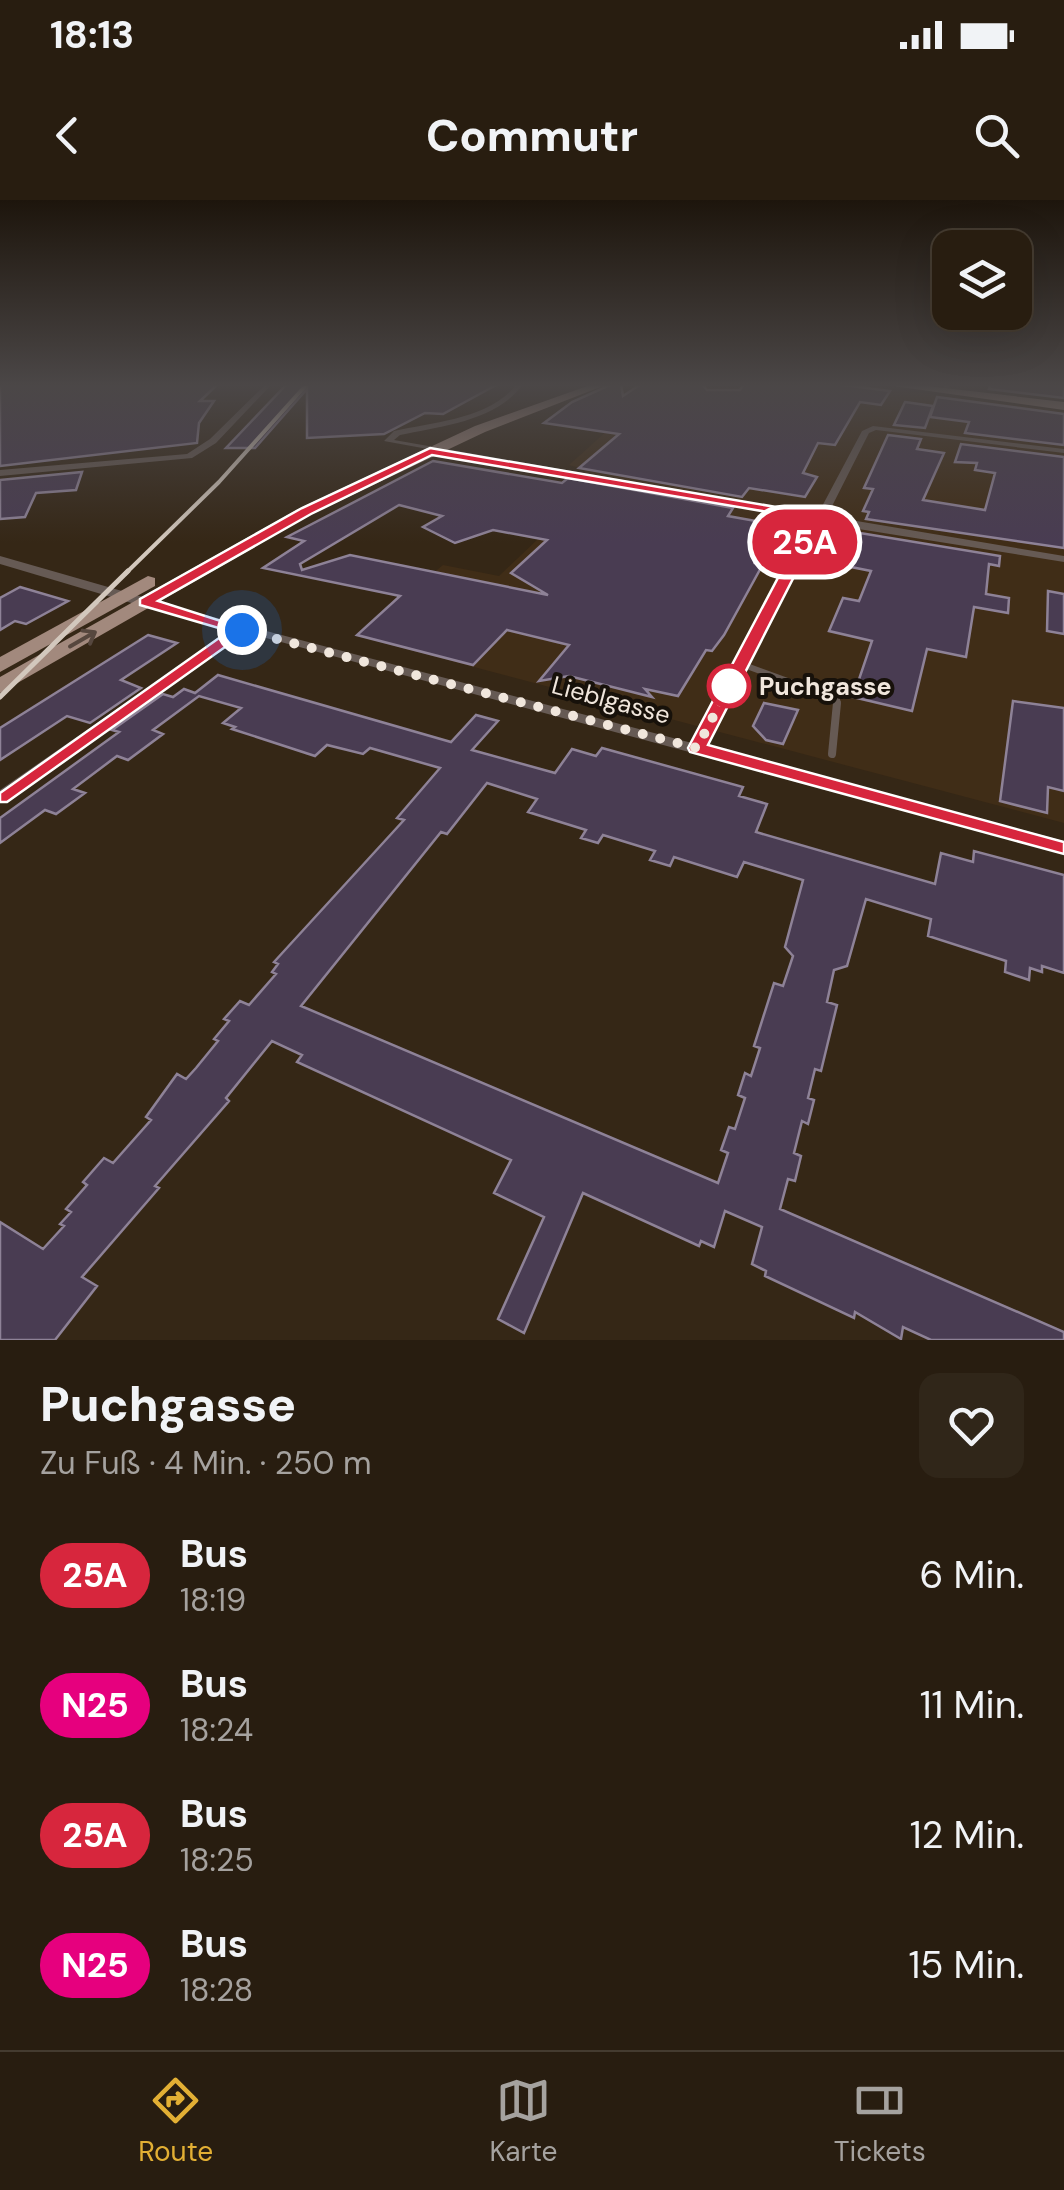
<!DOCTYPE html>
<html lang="de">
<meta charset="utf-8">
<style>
:root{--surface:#281d10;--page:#302619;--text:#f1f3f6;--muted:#a5a29f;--line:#443b30;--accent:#e2af34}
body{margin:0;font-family:"DM Sans",sans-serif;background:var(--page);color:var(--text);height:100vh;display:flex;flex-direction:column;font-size:38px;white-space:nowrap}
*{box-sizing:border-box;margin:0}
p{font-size:32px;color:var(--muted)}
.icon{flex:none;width:55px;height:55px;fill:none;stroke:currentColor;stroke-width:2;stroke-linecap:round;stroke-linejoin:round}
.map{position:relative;height:1140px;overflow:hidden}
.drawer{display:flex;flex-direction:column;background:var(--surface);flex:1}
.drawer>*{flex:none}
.badge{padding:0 20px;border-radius:32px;font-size:35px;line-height:65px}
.fabs{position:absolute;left:932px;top:30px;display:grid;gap:20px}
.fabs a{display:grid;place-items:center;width:100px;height:100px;border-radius:20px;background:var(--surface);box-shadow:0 10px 40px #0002,0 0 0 2px var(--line);font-size:50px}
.you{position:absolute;width:50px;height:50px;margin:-25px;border:8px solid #fff;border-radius:50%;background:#1a73e8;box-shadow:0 0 0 15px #1a73e833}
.map>.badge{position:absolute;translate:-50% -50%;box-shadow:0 0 0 5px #fff}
.round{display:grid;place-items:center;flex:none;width:105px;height:105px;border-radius:20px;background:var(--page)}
.headline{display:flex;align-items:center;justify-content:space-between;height:170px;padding:0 40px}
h1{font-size:48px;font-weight:800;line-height:75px}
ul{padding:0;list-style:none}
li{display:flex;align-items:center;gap:30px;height:130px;padding:0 40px}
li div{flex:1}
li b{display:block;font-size:38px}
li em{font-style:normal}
li .badge{min-width:110px;font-weight:700;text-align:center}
.status{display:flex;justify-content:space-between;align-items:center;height:70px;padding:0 50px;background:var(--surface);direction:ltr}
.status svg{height:28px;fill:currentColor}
header{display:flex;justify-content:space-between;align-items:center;height:130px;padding:0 40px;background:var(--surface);font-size:45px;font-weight:800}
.tab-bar{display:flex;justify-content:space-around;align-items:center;height:140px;border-top:2px solid var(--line);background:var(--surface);font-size:28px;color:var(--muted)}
.tab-bar a{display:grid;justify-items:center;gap:5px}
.tab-bar .on{color:var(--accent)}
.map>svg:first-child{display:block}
.built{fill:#402d17}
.building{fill:#493c52;stroke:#8e8297;stroke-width:2.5;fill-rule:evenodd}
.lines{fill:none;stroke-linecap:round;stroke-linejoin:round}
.service-far2{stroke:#665a54;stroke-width:4}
.service-far1{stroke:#665a54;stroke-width:6}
.service{stroke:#665a54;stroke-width:8}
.minor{fill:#665a54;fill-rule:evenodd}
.tertiary{fill:#665a54;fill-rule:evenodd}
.primary{fill:#a2897d;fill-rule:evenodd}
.rail-far1{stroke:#d3c8bd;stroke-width:4}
.rail{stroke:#d3c8bd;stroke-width:5}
.oneway{stroke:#56473e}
.line{fill:#d7263d;stroke:#fff;stroke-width:2.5}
.walk{stroke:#f0e6dc;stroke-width:10;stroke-dasharray:0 18}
.stop-dot{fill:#fff;stroke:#d7263d;stroke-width:5}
.labels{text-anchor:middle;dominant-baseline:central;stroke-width:8;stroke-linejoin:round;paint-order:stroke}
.stop-label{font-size:25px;font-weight:bold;fill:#f0e6dc;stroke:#17110a;text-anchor:start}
.street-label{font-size:25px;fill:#f0e6dc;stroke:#17110a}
</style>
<div class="status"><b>18:13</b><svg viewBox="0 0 49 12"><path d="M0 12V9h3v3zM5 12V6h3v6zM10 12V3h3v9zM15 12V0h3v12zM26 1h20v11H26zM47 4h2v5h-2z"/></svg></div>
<header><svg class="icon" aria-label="back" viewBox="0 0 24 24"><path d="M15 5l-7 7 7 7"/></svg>Commutr<svg class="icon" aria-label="search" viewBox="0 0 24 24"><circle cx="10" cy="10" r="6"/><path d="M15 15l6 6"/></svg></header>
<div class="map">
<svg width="1064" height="1140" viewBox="0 0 1064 1140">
<rect width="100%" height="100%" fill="#352716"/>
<polygon class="built" points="748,184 852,184 1064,211 1064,623 357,436 443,365 499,376 538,339 513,333 586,270 569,265 628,212 722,211"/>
<g class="building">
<polygon points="0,184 218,184 200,201 214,201 199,223 197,243 0,266"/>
<polygon points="287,184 498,184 443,214 425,213 384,234 307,238 307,189 255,248 226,248"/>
<polygon points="612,184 621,184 623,196 641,184 702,184 707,190 740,190 744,184 836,184 890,191 881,205 860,202 835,245 818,243 803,273 817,277 805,297 749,288 742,297 579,268 619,234 544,223 572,202"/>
<polygon points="991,184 1064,184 1064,198 989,189"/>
<polygon points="937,197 1064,214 1064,245 965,233 969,222 930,217"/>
<polygon points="905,202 933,206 925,228 894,225"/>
<polygon points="888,235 921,239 917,249 944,253 923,300 985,310 995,273 975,270 977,263 955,262 961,244 1064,257 1064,348 866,319 869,312 863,311 873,289 864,288"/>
<path d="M433,261L562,283L568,278L733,308L728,316L778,325L755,363L763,364L724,435L712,451L706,450L678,496L645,489L652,497L569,476L539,481L569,445L507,430L473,465L357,435L400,396L263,368L304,341L287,337ZM399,305L442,316L423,327L455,343L493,330L547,340L511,373L548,395L350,355L302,370L300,364Z"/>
<polygon points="82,272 76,290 36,293 25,317 0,319 0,280"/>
<polygon points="860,333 1000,356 999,366 989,364 986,394 1009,398 1008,413 974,407 966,457 927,449 912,511 853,497 872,441 829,431 843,398 859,401 871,371 846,366"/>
<polygon points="20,387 68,401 26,424 15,421 0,430 0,398"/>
<polygon points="1048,391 1064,394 1064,434 1047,431"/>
<polygon points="148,435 177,443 121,480 141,488 90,523 67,516 0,560 0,528"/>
<path d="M218,475L451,542L476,515L498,521L472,550L555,573L572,549L596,556L602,548L743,587L739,596L767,604L756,632L935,684L941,653L973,662L974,651L1064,675V773L1042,766V772L1030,768L1029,780L1005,772L1006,761L928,736L931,719L866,699L847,766L834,770L827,802L837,805L821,871L815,869L808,898L814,900L808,924L802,921L794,953L801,956L795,981L788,979L780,1009L1064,1132V1140H931L903,1127L901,1139L855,1112L854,1118L765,1076L766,1071L752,1064L762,1027L725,1011L714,1047L701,1041L699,1046L583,993L524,1133L498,1119L544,1017L494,993L511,960L297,862L302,855L272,841L226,898L229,901L155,986L159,988L82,1077L97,1086L55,1140H0V1022L43,1049L64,1026L60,1024L71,1012L66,1009L87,985L83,982L104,958L113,963L151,920L146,917L177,874L186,879L196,868L218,841L214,839L229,821L224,819L240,801L249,805L269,782L276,774L272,772L278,764L274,762L404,620L397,618L440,568L370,548L363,554L327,545L315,556L232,529L235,527L223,523L241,508L199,496L153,530L163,534L128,560L117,556L73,589L85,593L56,614L45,610L0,643V618L119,532L112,530L163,494L173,497L184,489L195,493ZM487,583L537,599L528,612L586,630L581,638L598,643L603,635L655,651L650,660L670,666L674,657L737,677L744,662L803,680L785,747L793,756L783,786L774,783L754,846L760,848L751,876L745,873L738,895L745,898L735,929L729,927L721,950L728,953L718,983L301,806L441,632L447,634Z"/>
<polygon points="1013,501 1064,508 1064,591 1048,587 1047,613 1000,601"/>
<polygon points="764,503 798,510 783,544 766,540 753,526"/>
</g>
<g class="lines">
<polyline class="service-far2" points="707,184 739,184"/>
<polyline class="service-far1" points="741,464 837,499 836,506"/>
<polyline class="service" points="832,554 837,503"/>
<g class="minor">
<polygon points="266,184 272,184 216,243 192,258 0,276 0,270 187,254 210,239"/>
<path d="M517,184H523C497,221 441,226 400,235L394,240L818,314L862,231L873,226L1064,249V253L876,230L869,233L827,316L1064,356V362L821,323L705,546L1064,641V653L244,432L6,601L0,602V590L233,429L141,404V400L145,399L692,543L813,319L384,241L394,231C434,222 490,219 517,184Z"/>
<polygon points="946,184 952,184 946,189 943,187"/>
</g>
<polygon class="tertiary" points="0,356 150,399 153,402 145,407 0,364"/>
<g class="primary">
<polygon points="593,184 608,184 485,232 312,314 0,493 0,477 300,308 475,226"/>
<polygon points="879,184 910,184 1064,202 1064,210"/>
<polygon points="148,376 155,378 155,386 0,472 0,457"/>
</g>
<polyline class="rail-far1" points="125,374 219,282 307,184"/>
<polyline class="rail" points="0,497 128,371"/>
</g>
<defs><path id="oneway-shaft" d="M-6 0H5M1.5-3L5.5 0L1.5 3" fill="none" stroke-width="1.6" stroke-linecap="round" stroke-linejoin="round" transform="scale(2.5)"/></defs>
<use class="oneway" href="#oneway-shaft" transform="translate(83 439) rotate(-30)"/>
<linearGradient id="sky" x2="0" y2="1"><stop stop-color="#1d150c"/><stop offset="0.54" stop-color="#4b4747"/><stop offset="1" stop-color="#4b4747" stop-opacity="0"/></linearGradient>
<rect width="1064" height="343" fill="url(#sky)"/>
<polygon class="line" points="430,248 817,314 823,320 708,545 1064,642 1064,654 690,552 688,548 809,319 432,255 311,314 158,401 249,430 7,602 0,602 0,593 229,431 140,405 140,399 302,308"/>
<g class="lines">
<polyline class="walk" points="242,430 697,548 729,486"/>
</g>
<circle class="stop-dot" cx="729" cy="486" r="20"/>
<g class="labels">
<g class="stop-label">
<text x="759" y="486">Puchgasse</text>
</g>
<g class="street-label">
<text transform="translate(611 500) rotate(15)">Lieblgasse</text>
</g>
</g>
</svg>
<div class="fabs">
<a><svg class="icon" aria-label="layers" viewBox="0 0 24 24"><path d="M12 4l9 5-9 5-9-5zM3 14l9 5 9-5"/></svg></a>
</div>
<div class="you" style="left:242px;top:430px"></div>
<b class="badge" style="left:805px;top:342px;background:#d7263d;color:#fff">25A</b>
</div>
<section class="drawer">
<div class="headline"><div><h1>Puchgasse</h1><p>Zu Fuß · 4 Min. · 250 m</p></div><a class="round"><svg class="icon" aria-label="heart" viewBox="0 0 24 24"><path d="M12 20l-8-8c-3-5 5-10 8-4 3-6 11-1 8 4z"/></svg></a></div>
<ul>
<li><span class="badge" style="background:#d7263d;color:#fff">25A</span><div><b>Bus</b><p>18:19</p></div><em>6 Min.</em></li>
<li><span class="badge" style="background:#e6007e;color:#fff">N25</span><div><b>Bus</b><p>18:24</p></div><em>11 Min.</em></li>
<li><span class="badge" style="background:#d7263d;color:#fff">25A</span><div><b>Bus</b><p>18:25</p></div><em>12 Min.</em></li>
<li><span class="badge" style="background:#e6007e;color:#fff">N25</span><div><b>Bus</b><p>18:28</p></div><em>15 Min.</em></li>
</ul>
</section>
<nav class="tab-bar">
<a class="on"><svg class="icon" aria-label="directions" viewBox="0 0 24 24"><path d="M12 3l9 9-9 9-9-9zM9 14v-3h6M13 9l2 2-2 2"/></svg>Route</a>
<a><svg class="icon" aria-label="map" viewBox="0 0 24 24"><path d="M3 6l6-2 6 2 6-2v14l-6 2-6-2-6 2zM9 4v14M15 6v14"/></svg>Karte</a>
<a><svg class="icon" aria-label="tickets" viewBox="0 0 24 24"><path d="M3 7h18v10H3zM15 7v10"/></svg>Tickets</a>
</nav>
